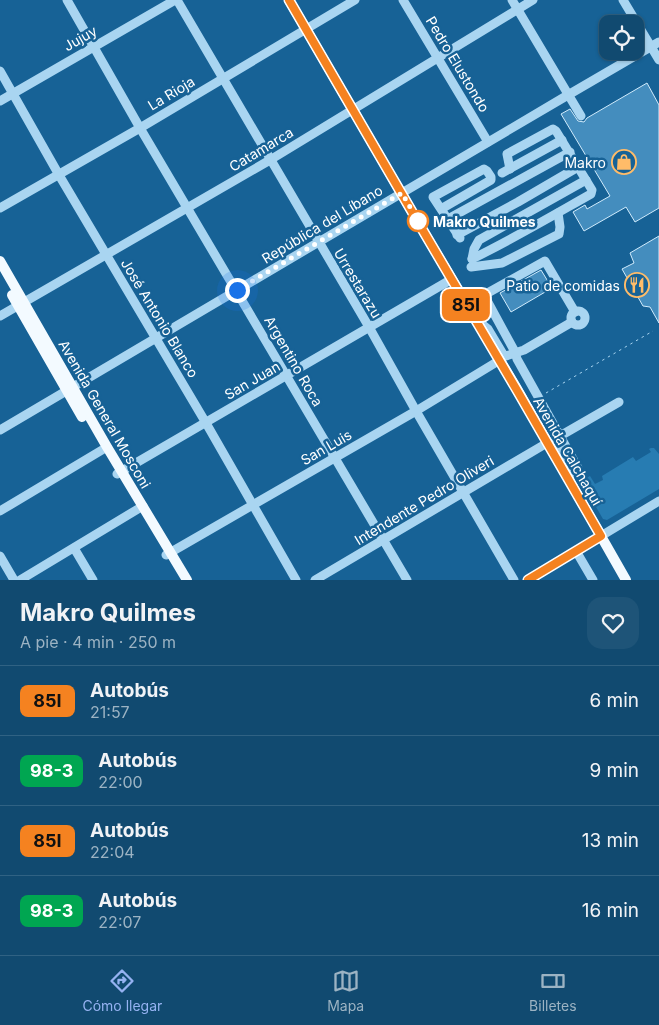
<!DOCTYPE html>
<html lang="es">
<meta charset="utf-8">
<style>
:root{--surface:#114a70;--page:#1e5478;--text:#f1f3f6;--muted:#9cb3c3;--line:#306283;--accent:#95b2f1}
body{margin:0;font-family:Inter,sans-serif;background:var(--page);color:var(--text);height:100vh;display:flex;flex-direction:column;font-size:19px;white-space:nowrap}
*{box-sizing:border-box;margin:0}
p{font-size:16px;color:var(--muted)}
.icon{flex:none;width:28px;height:28px;fill:none;stroke:currentColor;stroke-width:2;stroke-linecap:round;stroke-linejoin:round}
.map{position:relative;height:580px;overflow:hidden}
.sheet{display:flex;flex-direction:column;background:var(--surface);flex:1}
.sheet>*{flex:none}
.badge{padding:0 10px;border-radius:8px;font-size:18px;line-height:32px}
.tools{position:absolute;left:599px;top:15px;display:grid;gap:10px}
.tools a{display:grid;place-items:center;width:45px;height:45px;border-radius:10px;background:var(--surface);box-shadow:0 1px 4px #0004,0 0 0 1px var(--line);font-size:25px}
.you{position:absolute;width:25px;height:25px;margin:-12px;border:4px solid #fff;border-radius:50%;background:#1a73e8;box-shadow:0 0 0 8px #1a73e833}
.map>.badge{position:absolute;translate:-50% -50%;box-shadow:0 0 0 2px #fff}
.round{display:grid;place-items:center;flex:none;width:52px;height:52px;border-radius:15px;background:var(--page)}
.overview{display:flex;align-items:center;justify-content:space-between;height:85px;padding:0 20px}
h1{font-size:24px;font-weight:700;line-height:38px}
ul{padding:0;list-style:none}
li{display:flex;align-items:center;gap:15px;height:70px;padding:0 20px;border-top:1px solid var(--line)}
li div{flex:1}
li b{display:block;font-size:19px}
li em{font-style:normal}
li .badge{min-width:55px;font-weight:700;text-align:center}
.tab-bar{display:flex;justify-content:space-around;align-items:center;height:70px;border-top:1px solid var(--line);background:var(--surface);font-size:14px;color:var(--muted)}
.tab-bar a{display:grid;justify-items:center;gap:2px}
.tab-bar .current{color:var(--accent)}
.map>svg:first-child{display:block}
.green{fill:#277cb2}
.building{fill:#448dbe;stroke:#d0ebfc}
.lines{fill:none;stroke-linecap:round;stroke-linejoin:round}
.path{stroke:#a9d5f1;stroke-width:1;stroke-dasharray:2.5 4;stroke-linecap:butt}
.minor{stroke:#a9d5f1;stroke-width:9}
.major{stroke:#f3faff;stroke-width:10}
.line-casing{stroke:#fff;stroke-width:11}
.line{stroke:#f58220;stroke-width:8}
.walk{stroke:#fff;stroke-width:5;stroke-dasharray:0 9}
.stop-dot{fill:#fff;stroke:#f58220;stroke-width:2.5}
.labels{text-anchor:middle;dominant-baseline:central;stroke-width:5;stroke-linejoin:round;paint-order:stroke}
.street-label{font-size:14px;fill:#fff;stroke:#176296}
.poi-label{font-size:14px;fill:#fff;stroke:#176296;text-anchor:end}
.stop-label{font-size:14px;font-weight:bold;fill:#fff;stroke:#176296;text-anchor:start}
</style>
<div class="map">
<svg width="659" height="580" viewBox="0 0 659 580">
<rect width="100%" height="100%" fill="#176296"/>
<polygon class="green" points="651,448 654,448 659,454 659,489 607,520 603,519 581,481 590,476 595,484 603,480 602,476 633,457 636,461 651,452 649,449"/>
<g class="building">
<polygon points="647,83 659,105 659,208 635,222 626,207 584,231 573,212 585,205 587,209 610,196 561,114 570,109 578,121 584,122 587,118"/>
<polygon points="659,236 659,323 650,307 643,306 622,269 634,263 630,253"/>
<polygon points="541,270 552,288 511,312 500,293"/>
</g>
<g class="lines">
<polyline class="path" points="546,393 653,331"/>
<g class="minor">
<polyline points="67,0 140,128 407,580"/>
<polyline points="177,0 369,327 416,411 514,580"/>
<polyline points="403,0 488,142"/>
<polyline points="512,0 581,116"/>
<polyline points="623,0 659,60"/>
<polyline points="0,71 59,175 206,423 296,580"/>
<polyline points="0,101 175,0"/>
<polyline points="502,173 562,140"/>
<polyline points="0,208 140,128 355,0"/>
<polyline points="441,209 491,180 491,177 487,171 484,169 433,197 460,238"/>
<polyline points="448,219 570,152"/>
<polyline points="457,235 518,202 578,167"/>
<path d="M472,259C513,239 552,216 591,194L592,190L556,131L553,129L507,154L510,169"/>
<polyline points="472,259 474,249 479,240 586,180"/>
<polyline points="471,267 502,263 559,234 560,227 558,213"/>
<circle cx="578" cy="318" r="7"/>
<polyline points="575,312 545,261 484,295 515,352 517,359 560,436 619,402"/>
<polyline points="0,316 270,160 533,0"/>
<polyline points="478,321 488,329 503,354 506,356 524,350 572,322"/>
<polyline points="0,430 568,95 659,42"/>
<polyline points="117,474 452,279"/>
<polyline points="570,478 567,467 556,447 556,438 560,436 578,468"/>
<polyline points="0,511 107,447"/>
<polyline points="74,548 93,580"/>
<polyline points="576,551 593,580"/>
<polyline points="166,555 416,411 500,360"/>
<polyline points="0,556 14,580"/>
<polyline points="20,580 143,506"/>
<polyline points="315,580 547,443"/>
<polyline points="528,580 659,501"/>
</g>
<g class="major">
<polyline points="289,0 425,234 516,387 626,580"/>
<polyline points="0,261 107,447 187,580"/>
<polyline points="12,295 82,417"/>
</g>
</g>
<g class="lines">
<defs>
<polyline id="line" points="289,0 425,234 518,392 601,536 528,580"/>
</defs>
<use href="#line" class="line-casing"/>
<use href="#line" class="line"/>
<polyline class="walk" points="237,290 402,193 418,221"/>
</g>
<defs>
<symbol id="shop-ring" viewBox="-11 -11 22 22"><circle r="9.5" fill="#176296" stroke="#ffbc69" stroke-width="1.5"/><path d="M-5-2.5h2.3a2.7 3.5 0 0 1 5.4 0H5L5.5 6h-11ZM-1.5-2.5h3a1.5 2.3 0 0 0-3 0Z" fill="#ffbc69"/></symbol>
<symbol id="restaurant-ring" viewBox="-11 -11 22 22"><circle r="9.5" fill="#176296" stroke="#ffbc69" stroke-width="1.5"/><path d="M-5-6h1v4h1v-4h1v4h1v-4h1v5L-1.5 .5V6h-2V.5L-5-1ZM5-6V6H3V1.5H1.5Q1.5-4 5-6Z" fill="#ffbc69"/></symbol>
</defs>
<g fill-rule="evenodd">
<use href="#shop-ring" x="610" y="148" width="28" height="28"/>
<use href="#restaurant-ring" x="623" y="271" width="28" height="28"/>
</g>
<circle class="stop-dot" cx="418" cy="221" r="10"/>
<g class="labels">
<g class="street-label">
<text transform="translate(80 38) rotate(-30)">Jujuy</text>
<text transform="translate(458 64) rotate(59)">Pedro Elustondo</text>
<text transform="translate(171 93) rotate(-31)">La Rioja</text>
<text transform="translate(261 149) rotate(-31)">Catamarca</text>
<text transform="translate(322 224) rotate(-31)">República del Líbano</text>
<text transform="translate(358 283) rotate(59)">Urrestarazu</text>
<text transform="translate(160 318) rotate(59)">José Antonio Blanco</text>
<text transform="translate(294 361) rotate(60)">Argentino Roca</text>
<text transform="translate(252 380) rotate(-30)">San Juan</text>
<text transform="translate(105 414) rotate(60)">Avenida General Mosconi</text>
<text transform="translate(326 447) rotate(-30)">San Luis</text>
<text transform="translate(568 451) rotate(60)">Avenida Calchaquí</text>
<text transform="translate(424 500) rotate(-31)">Intendente Pedro Oliveri</text>
</g>
<g class="poi-label">
<text x="606" y="162">Makro</text>
<text x="620" y="285">Patio de comidas</text>
</g>
<g class="stop-label">
<text x="433" y="221">Makro Quilmes</text>
</g>
</g>
</svg>
<div class="tools">
<a><svg class="icon" aria-label="locate" viewBox="0 0 24 24"><circle cx="12" cy="12" r="6"/><path d="M12 2v4M12 18v4M2 12h4M18 12h4"/></svg></a>
</div>
<div class="you" style="left:237px;top:290px"></div>
<b class="badge" style="left:466px;top:305px;background:#f58220;color:#111">85I</b>
</div>
<section class="sheet">
<div class="overview"><div><h1>Makro Quilmes</h1><p>A pie · 4 min · 250 m</p></div><a class="round"><svg class="icon" aria-label="heart" viewBox="0 0 24 24"><path d="M12 20l-8-8c-3-5 5-10 8-4 3-6 11-1 8 4z"/></svg></a></div>
<ul>
<li><span class="badge" style="background:#f58220;color:#111">85I</span><div><b>Autobús</b><p>21:57</p></div><em>6 min</em></li>
<li><span class="badge" style="background:#00a651;color:#fff">98-3</span><div><b>Autobús</b><p>22:00</p></div><em>9 min</em></li>
<li><span class="badge" style="background:#f58220;color:#111">85I</span><div><b>Autobús</b><p>22:04</p></div><em>13 min</em></li>
<li><span class="badge" style="background:#00a651;color:#fff">98-3</span><div><b>Autobús</b><p>22:07</p></div><em>16 min</em></li>
</ul>
</section>
<nav class="tab-bar">
<a class="current"><svg class="icon" aria-label="directions" viewBox="0 0 24 24"><path d="M12 3l9 9-9 9-9-9zM9 14v-3h6M13 9l2 2-2 2"/></svg>Cómo llegar</a>
<a><svg class="icon" aria-label="map" viewBox="0 0 24 24"><path d="M3 6l6-2 6 2 6-2v14l-6 2-6-2-6 2zM9 4v14M15 6v14"/></svg>Mapa</a>
<a><svg class="icon" aria-label="tickets" viewBox="0 0 24 24"><path d="M3 7h18v10H3zM15 7v10"/></svg>Billetes</a>
</nav>
